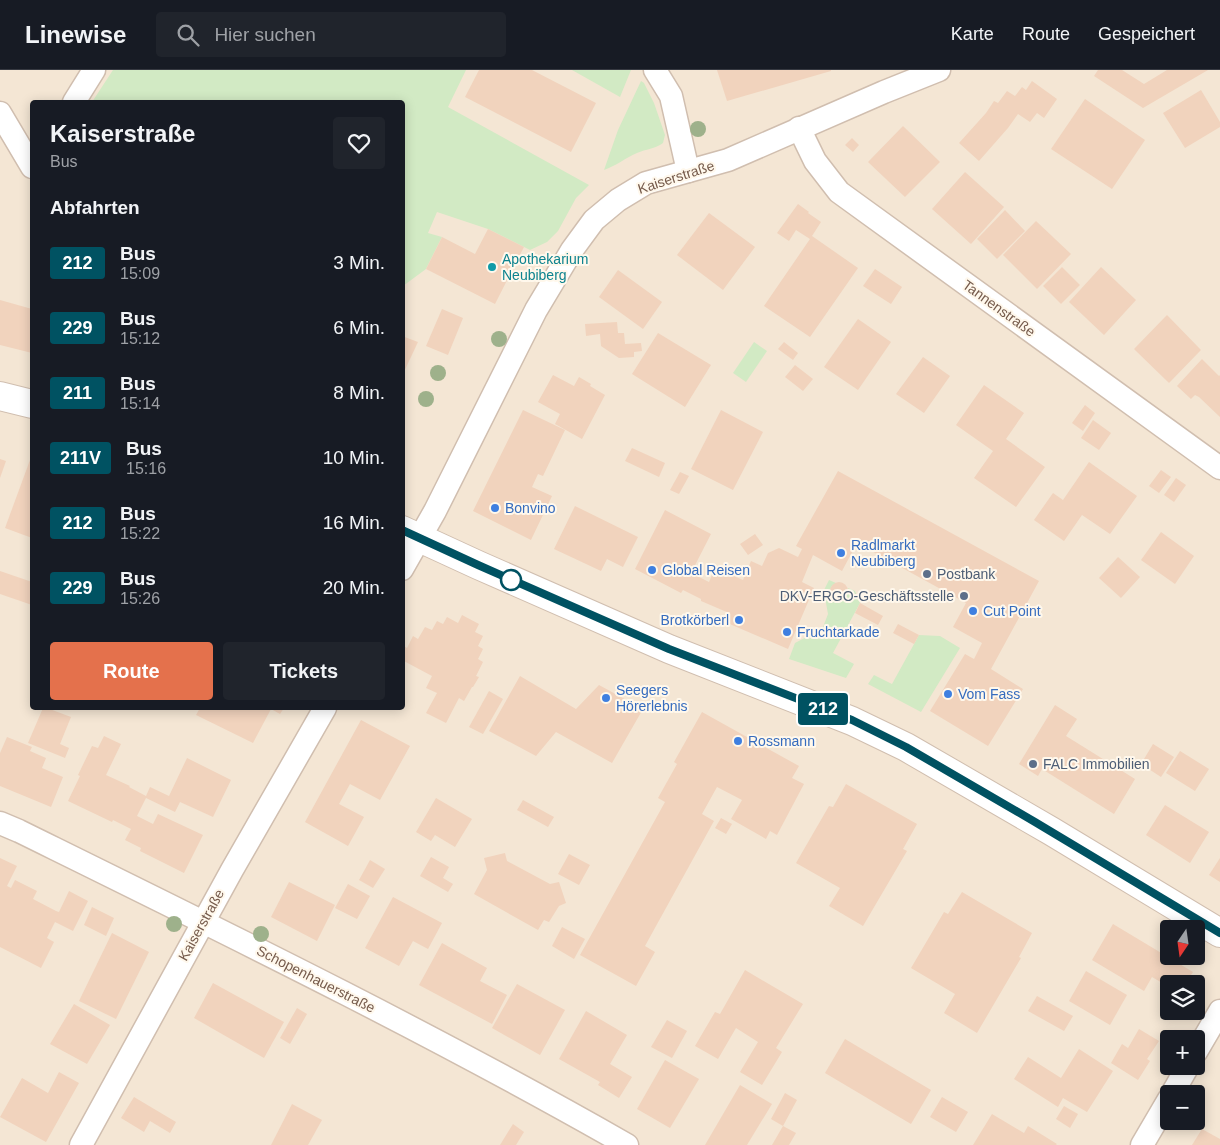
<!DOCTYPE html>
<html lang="de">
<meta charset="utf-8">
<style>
:root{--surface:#171b24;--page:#20242c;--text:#f1f3f6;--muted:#9ea1a6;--line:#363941;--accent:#e4714c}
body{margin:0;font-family:Helvetica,sans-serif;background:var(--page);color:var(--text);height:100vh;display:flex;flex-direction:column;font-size:19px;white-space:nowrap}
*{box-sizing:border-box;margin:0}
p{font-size:16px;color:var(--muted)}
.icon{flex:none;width:28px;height:28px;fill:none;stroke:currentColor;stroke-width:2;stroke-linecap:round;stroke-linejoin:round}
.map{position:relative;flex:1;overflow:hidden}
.panel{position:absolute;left:30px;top:30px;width:375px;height:610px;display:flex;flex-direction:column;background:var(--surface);border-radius:5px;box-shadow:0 2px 12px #0003}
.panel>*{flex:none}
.badge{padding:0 10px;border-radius:4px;font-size:18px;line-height:32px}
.needle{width:32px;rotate:193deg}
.tools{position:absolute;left:1160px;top:850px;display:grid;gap:10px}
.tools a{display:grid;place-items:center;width:45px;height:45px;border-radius:5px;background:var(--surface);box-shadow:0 2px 12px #0003;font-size:25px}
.map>.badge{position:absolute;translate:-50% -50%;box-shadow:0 0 0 2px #fff}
h2{padding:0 20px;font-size:19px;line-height:45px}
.round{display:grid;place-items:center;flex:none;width:52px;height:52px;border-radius:5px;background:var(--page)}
.summary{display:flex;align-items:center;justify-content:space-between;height:85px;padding:0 20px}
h1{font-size:24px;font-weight:700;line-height:38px}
.primary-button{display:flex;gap:10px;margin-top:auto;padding:10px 20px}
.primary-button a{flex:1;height:58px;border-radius:5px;background:var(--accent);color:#fff;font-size:20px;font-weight:700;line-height:58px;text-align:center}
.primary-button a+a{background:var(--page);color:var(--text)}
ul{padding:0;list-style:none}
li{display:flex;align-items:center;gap:15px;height:65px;padding:0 20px}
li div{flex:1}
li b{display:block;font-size:19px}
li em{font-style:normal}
li .badge{min-width:55px;font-weight:700;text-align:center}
header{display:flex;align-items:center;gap:30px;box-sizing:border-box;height:70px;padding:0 25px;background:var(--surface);border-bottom:1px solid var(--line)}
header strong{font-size:24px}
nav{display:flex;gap:28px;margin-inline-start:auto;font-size:18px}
.search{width:350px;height:45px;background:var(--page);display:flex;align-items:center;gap:12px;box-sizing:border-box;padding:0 18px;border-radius:5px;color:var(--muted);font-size:19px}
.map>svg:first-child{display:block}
.residential{fill:#f4e6d4;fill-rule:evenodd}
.green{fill:#d2eac4}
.building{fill:#f1d3bd}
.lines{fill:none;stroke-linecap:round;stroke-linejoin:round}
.minor-casing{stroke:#d0beaf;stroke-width:25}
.tertiary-casing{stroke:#d0beaf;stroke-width:30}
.minor{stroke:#fff;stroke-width:22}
.tertiary{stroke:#fff;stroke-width:28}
.tree{fill:#9eb18b}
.line-casing{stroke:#fff;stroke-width:11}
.line{stroke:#005262;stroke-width:8}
.culture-dot{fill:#0f9aa8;stroke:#fff8ec;stroke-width:2}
.shop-dot{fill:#3f7fe0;stroke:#fff8ec;stroke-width:2}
.service-dot{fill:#5c6f8a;stroke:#fff8ec;stroke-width:2}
.stop-dot{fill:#fff;stroke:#005262;stroke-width:2.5}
.labels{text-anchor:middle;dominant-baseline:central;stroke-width:4;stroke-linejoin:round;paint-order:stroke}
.street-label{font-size:14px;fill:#755a4b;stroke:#fff8ec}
.culture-label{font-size:14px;fill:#0d838f;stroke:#fff8ec;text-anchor:start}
.shop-label{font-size:14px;fill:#366cbe;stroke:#fff8ec;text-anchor:start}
.service-label{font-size:14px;fill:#4e5e75;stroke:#fff8ec;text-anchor:start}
</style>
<header>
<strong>Linewise</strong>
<div class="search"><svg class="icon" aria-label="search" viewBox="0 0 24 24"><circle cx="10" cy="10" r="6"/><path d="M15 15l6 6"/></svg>Hier suchen</div>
<nav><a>Karte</a><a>Route</a><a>Gespeichert</a></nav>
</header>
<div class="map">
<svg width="1220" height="1075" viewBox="0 0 1220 1075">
<rect width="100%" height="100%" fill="#fcf4e5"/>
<path class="residential" d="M0,0H1220V1075H0ZM32,32H402V638H32ZM1169,859H1196V886H1169ZM1169,914H1196V941H1169ZM1169,969H1196V996H1169ZM1169,1024H1196V1051H1169Z"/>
<g class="green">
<polygon points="113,0 466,0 448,37 589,115 576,128 558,161 547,172 530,180 488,159 437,142 428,163 442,167 426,199 403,216 402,32 92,32"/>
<polygon points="572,0 631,0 620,27"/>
<path d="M641,11L644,13L654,33L665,65L663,73C655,79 646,79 637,83C625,88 616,96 604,100L618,60Z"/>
<polygon points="754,272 767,281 746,312 733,303"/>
<path d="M829,510L836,513L831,517L830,523L834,529L840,530C846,528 848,525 848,518L855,521L860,533L833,583L854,594L846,608L789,589L795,573L814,563L823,557L828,544L826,533L821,526Z"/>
<polygon points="919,565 940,566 960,578 921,642 868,614 874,605 892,614"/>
</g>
<g class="building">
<polygon points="479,0 532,0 596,33 571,82 465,27"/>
<polygon points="717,0 831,0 831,1 727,31"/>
<polygon points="1098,0 1122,0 1144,14 1167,0 1208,0 1143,38 1094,6"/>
<polygon points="1032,11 1057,29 1044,48 1037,43 1030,52 1018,44 1008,58 979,91 959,73 986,43 994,31 998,33 1007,21 1015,26 1022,17 1026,20"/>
<polygon points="1201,20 1220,52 1220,57 1185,78 1163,43"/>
<polygon points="1085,29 1145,70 1112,119 1051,79"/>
<polygon points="903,56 940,92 905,127 868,92"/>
<polygon points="852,68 859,75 853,82 845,75"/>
<polygon points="965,102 1004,137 971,174 932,139"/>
<polygon points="798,134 809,142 808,143 821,152 812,166 858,198 810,267 764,236 810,169 796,160 789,171 777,163"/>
<polygon points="1005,140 1025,161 997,189 977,169"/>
<polygon points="709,143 755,177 723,220 677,185"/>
<polygon points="1036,151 1071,184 1037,219 1003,185"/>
<polygon points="488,159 524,177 495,234 426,199 442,167 475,184"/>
<polygon points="1062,197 1080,215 1061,234 1043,216"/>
<polygon points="1101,197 1136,230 1104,265 1069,232"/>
<polygon points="875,199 902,217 891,234 863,216"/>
<polygon points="618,200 662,232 643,259 599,227"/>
<polygon points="0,230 32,239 32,283 0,275"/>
<polygon points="442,239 463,248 448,285 426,276"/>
<polygon points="1167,245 1201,280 1169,313 1134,279"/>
<polygon points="858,249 891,272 858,320 824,297"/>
<polygon points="617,252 618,263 624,263 625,274 641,273 642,281 634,282 634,287 619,288 601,276 600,264 586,266 585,254"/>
<polygon points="658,263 711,295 685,337 632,304"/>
<polygon points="402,266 418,272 402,306"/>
<polygon points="784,272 798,283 793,290 778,279"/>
<polygon points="923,287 950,306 924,343 896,324"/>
<polygon points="1202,289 1219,306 1220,305 1220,347 1199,327 1195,325 1191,329 1177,316"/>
<polygon points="795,295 813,309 803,321 785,307"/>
<polygon points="553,305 574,316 579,307 591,314 590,316 605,325 582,369 555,354 560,344 538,332"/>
<polygon points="984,315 1024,343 1006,369 1045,397 1016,437 974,408 993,381 956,355"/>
<polygon points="1085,335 1095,343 1083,361 1072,353"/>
<polygon points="523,340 565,360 543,406 538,404 532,417 552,426 531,470 473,441"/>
<polygon points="721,340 763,362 733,420 691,399"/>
<polygon points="1093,350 1111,363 1099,380 1081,368"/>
<polygon points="632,378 665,393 659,407 625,391"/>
<polygon points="0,389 6,391 0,408"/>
<polygon points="30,390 32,391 32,468 5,458"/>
<polygon points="1089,392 1137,426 1110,464 1082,445 1064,471 1034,450 1053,423 1063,430"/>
<polygon points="1161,400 1171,407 1159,423 1149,416"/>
<polygon points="838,401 1039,511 991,599 1023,619 988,676 930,641 965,584 974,589 982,573 953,557 966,533 857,473 842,501 813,485 802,512 814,518 788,579 725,552 729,543 701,531 701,529 683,520 681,523 635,499 665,440 711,464 691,503 709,512 715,498 743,510 751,491 762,496 768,483 779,478 798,487 802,479 796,476"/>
<polygon points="680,402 689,406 679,424 670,420"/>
<polygon points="1176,408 1186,415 1174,432 1164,425"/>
<polygon points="575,436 638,467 623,497 607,489 601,501 554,479"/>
<polygon points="1161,462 1194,486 1175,514 1141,490"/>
<polygon points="755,464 763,475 748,485 740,474"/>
<polygon points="1118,487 1140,507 1121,528 1099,508"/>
<polygon points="0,501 32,512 32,535 0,524"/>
<circle cx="839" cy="521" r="9"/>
<polygon points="860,533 883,546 878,555 855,543"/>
<polygon points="462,545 479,554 475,562 483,566 478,576 483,579 478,589 483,592 476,606 479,607 473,617 472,617 464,631 459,628 446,653 426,643 437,623 426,618 432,606 402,590 402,575 407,578 413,566 418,569 425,557 432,560 437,551 443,554 447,547 458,553"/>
<polygon points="898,554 919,565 914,574 893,563"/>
<polygon points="520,606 576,639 599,615 643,639 612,693 556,662 536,686 489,661"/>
<polygon points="489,621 503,629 483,664 469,657"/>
<polygon points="1055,635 1077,649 1066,666 1135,709 1114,744 1042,699 1038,706 1019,694"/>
<polygon points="43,638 47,638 71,647 60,674 69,678 65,688 28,673"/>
<polygon points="200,638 284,638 280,644 271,639 253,673 196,645"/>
<polygon points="702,642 799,696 792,708 804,714 777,765 770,761 766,769 731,749 742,730 717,717 702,744 714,751 645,876 655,882 636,916 580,885 665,732 658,728 677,694 674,692"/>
<polygon points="361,650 410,676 380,730 350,714 339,734 364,747 348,776 305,752"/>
<polygon points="104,666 121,674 106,705 130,716 129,717 146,726 150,717 169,726 187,688 231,710 213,747 180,732 175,742 146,728 137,746 153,754 158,744 203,765 184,803 140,781 141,778 125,770 131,759 113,750 112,752 68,731 80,706 78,705 92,676 98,678"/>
<polygon points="7,667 32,677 30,681 46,688 42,698 63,707 51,737 0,716 0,683"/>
<polygon points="1153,674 1174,687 1161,707 1141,694"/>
<polygon points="1180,681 1209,699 1195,721 1166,703"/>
<polygon points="846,714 917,754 903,779 907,781 863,856 829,836 840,818 796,793 829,736 833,737"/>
<polygon points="436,728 472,749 455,777 435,765 431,771 416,762"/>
<polygon points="523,730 554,747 548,757 517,740"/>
<polygon points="1165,735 1209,762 1190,793 1146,765"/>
<polygon points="721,748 732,754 726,764 715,758"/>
<polygon points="505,783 507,791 550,814 559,812 566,833 559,836 549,852 544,850 538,860 474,824 487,800 484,788"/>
<polygon points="569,784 590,795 579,815 558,804"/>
<polygon points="431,787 449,797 443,808 453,814 448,822 420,806"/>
<polygon points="0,788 17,796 7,816 11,818 15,810 37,821 33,829 56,841 59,842 69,821 88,831 73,861 55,852 47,868 54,872 41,898 0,877"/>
<polygon points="1220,788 1220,812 1209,805"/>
<polygon points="370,790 385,799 373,818 359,810"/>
<polygon points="289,812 335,835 317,871 271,847"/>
<polygon points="348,814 370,826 357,849 335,838"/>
<polygon points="962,822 1032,863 1019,887 1021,888 977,963 944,943 955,924 911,898 944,842 948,844"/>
<polygon points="393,827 442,853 428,879 413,871 399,896 365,878"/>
<polygon points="92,837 114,848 106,866 84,855"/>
<polygon points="1113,854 1193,902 1185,914 1169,914 1169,917 1152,907 1144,921 1092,890"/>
<polygon points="562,857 585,869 574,889 552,876"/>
<polygon points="112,863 149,882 116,949 79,931"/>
<polygon points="442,873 487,898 480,911 507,925 492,954 419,915"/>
<polygon points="745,900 803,934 776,978 782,982 762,1015 740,1002 758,972 736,958 718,989 695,976 715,942 720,944"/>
<polygon points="1086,901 1127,925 1110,955 1069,931"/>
<polygon points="213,913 284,952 264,988 194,948"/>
<polygon points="517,914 565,940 540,985 492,958"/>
<polygon points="1037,926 1073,946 1064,961 1028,941"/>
<polygon points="74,934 110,955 87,994 50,974"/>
<polygon points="297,938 307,944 290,974 280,968"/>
<polygon points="586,941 627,965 610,994 632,1007 619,1028 598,1015 600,1012 559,989"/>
<polygon points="667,950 687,961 672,988 651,977"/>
<polygon points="1139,959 1159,971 1147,989 1150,991 1138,1010 1111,993 1122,974 1128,978"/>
<polygon points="845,969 931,1020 911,1054 825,1003"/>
<polygon points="1079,979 1113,1001 1087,1042 1063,1028 1058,1037 1014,1009 1028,987 1061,1008"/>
<polygon points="665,990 699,1009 670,1058 637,1039"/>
<polygon points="59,1002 79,1013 46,1072 0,1047 22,1008 48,1023"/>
<polygon points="740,1015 772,1034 747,1075 705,1075"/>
<polygon points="785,1023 797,1030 783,1056 771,1049"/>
<polygon points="134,1027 176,1052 170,1063 150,1051 144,1062 121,1048"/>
<polygon points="942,1027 968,1042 956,1062 930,1047"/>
<polygon points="292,1034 322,1050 308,1075 271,1075"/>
<polygon points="1064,1036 1078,1044 1070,1058 1056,1049"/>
<polygon points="992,1044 1024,1063 1028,1056 1057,1074 1056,1075 973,1075"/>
<polygon points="513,1054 524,1062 516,1075 500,1075"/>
<polygon points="783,1056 796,1063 789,1075 772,1075"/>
<polygon points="1202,1059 1220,1069 1220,1075 1192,1075"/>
</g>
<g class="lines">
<defs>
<g id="minor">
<polyline points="655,0 671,26 688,101"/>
<polyline points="74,32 94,0"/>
<polyline points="0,43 32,97"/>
<polyline points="799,58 815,91 839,122 1220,398"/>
<polyline points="402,499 435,441 536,240 572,180 594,150 618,130 646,113 728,90 884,22 939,0"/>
<path d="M0,753L19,761C224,862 429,962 627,1075"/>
<polyline points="1196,982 1220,941"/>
<polyline points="1172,1024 1188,996"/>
<polyline points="81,1075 232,800 325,638"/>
<polyline points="1142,1075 1169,1029"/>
</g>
<g id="tertiary">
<polyline points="0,326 32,334"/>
<polyline points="402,460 478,495 669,579 852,651 906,677 1051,761 1220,863"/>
</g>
</defs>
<use href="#minor" class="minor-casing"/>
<use href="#tertiary" class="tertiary-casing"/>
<use href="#minor" class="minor"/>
<use href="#tertiary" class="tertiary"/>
</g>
<g class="tree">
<circle cx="698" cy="59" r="8"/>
<circle cx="499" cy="269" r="8"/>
<circle cx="438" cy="303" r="8"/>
<circle cx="426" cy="329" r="8"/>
<circle cx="174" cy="854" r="8"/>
<circle cx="261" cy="864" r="8"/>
</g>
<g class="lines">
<defs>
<polyline id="line" points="402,460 478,495 669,579 852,650 906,677 1035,752 1220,863"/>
</defs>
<use href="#line" class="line-casing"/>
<use href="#line" class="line"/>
</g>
<circle class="culture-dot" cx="492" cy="197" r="5"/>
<g class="shop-dot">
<circle cx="495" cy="438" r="5"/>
<circle cx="841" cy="483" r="5"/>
<circle cx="652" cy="500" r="5"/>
<circle cx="973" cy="541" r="5"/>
<circle cx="739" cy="550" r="5"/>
<circle cx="787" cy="562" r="5"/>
<circle cx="948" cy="624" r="5"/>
<circle cx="606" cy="628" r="5"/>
<circle cx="738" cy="671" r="5"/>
</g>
<g class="service-dot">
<circle cx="927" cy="504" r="5"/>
<circle cx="964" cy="526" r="5"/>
<circle cx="1033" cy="694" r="5"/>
</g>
<circle class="stop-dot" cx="511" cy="510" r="10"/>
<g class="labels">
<g class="street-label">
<text transform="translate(676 107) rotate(-18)">Kaiserstraße</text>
<text transform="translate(999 238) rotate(36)">Tannenstraße</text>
<text transform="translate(201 855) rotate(-61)">Kaiserstraße</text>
<text transform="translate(316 909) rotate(27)">Schopenhauerstraße</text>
</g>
<g class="culture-label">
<text x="502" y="189">Apothekarium<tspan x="502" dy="16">Neubiberg</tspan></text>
</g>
<g class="shop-label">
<text x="505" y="438">Bonvino</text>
<text x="851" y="475">Radlmarkt<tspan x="851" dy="16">Neubiberg</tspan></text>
<text x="662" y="500">Global Reisen</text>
<text x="983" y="541">Cut Point</text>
<text x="729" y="550" text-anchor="end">Brotkörberl</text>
<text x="797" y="562">Fruchtarkade</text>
<text x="616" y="620">Seegers<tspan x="616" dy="16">Hörerlebnis</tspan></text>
<text x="958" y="624">Vom Fass</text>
<text x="748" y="671">Rossmann</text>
</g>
<g class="service-label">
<text x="937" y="504">Postbank</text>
<text x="954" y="526" text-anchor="end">DKV-ERGO-Geschäftsstelle</text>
<text x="1043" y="694">FALC Immobilien</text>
</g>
</g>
</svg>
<div class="tools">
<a><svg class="needle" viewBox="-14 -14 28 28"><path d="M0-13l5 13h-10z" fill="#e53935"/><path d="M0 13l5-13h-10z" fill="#9ea1a6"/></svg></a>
<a><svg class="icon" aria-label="layers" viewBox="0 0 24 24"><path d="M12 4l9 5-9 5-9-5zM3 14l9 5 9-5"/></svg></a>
<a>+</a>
<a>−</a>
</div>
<b class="badge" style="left:823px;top:639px;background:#005262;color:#fff">212</b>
<section class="panel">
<div class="summary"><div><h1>Kaiserstraße</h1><p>Bus</p></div><a class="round"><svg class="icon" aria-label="heart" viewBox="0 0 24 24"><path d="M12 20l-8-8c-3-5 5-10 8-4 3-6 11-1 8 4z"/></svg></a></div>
<h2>Abfahrten</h2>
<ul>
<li><span class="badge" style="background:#005262;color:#fff">212</span><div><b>Bus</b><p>15:09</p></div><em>3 Min.</em></li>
<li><span class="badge" style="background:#005262;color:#fff">229</span><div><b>Bus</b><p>15:12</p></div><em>6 Min.</em></li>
<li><span class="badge" style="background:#005262;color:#fff">211</span><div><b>Bus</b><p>15:14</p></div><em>8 Min.</em></li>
<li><span class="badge" style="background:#005262;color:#fff">211V</span><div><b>Bus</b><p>15:16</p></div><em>10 Min.</em></li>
<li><span class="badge" style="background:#005262;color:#fff">212</span><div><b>Bus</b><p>15:22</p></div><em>16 Min.</em></li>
<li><span class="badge" style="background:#005262;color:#fff">229</span><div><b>Bus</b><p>15:26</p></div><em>20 Min.</em></li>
</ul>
<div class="primary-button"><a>Route</a><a>Tickets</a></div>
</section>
</div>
